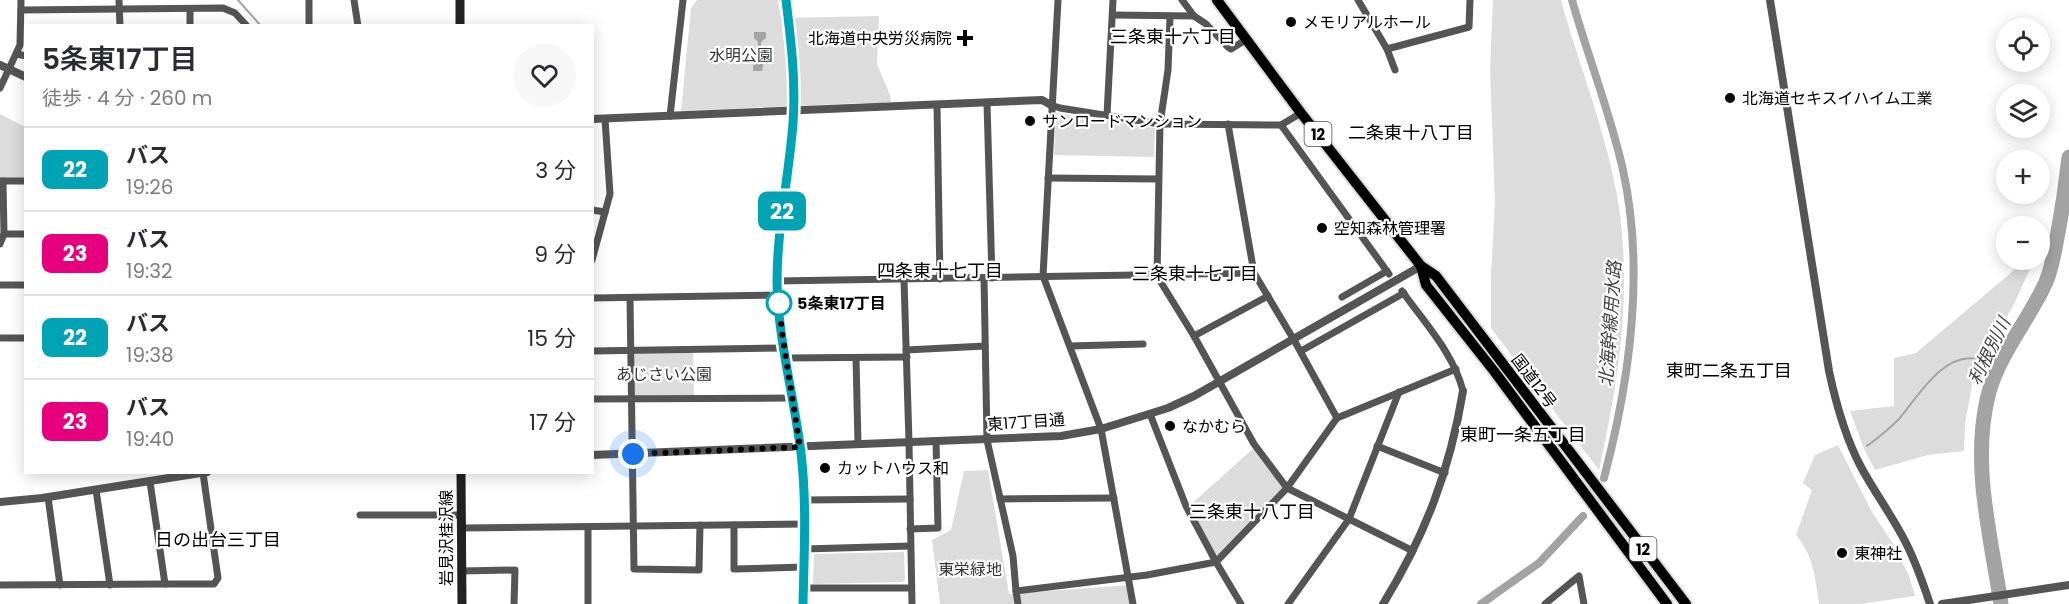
<!DOCTYPE html>
<html lang="ja">
<meta charset="utf-8">
<style>
:root{--surface:#fff;--page:#f7f7f7;--text:#2b2b33;--muted:#7c7c81;--line:#e1e1e2}
body{margin:0;font-family:Poppins,"Noto Sans JP",sans-serif;background:var(--page);color:var(--text);height:100vh;display:flex;flex-direction:column;font-size:22px;white-space:nowrap}
*{box-sizing:border-box;margin:0}
p{font-size:20px;color:var(--muted)}
.icon{flex:none;width:33px;height:33px;fill:none;stroke:currentColor;stroke-width:2;stroke-linecap:round;stroke-linejoin:round}
.map{position:relative;flex:1;overflow:hidden}
.details{position:absolute;left:24px;top:24px;width:570px;height:450px;display:flex;flex-direction:column;background:var(--surface);border-radius:0px;box-shadow:0 3px 15px #0003}
.details>*{flex:none}
.badge{padding:0 12px;border-radius:9px;font-size:21px;line-height:39px}
.fabs{position:absolute;left:1996px;top:18px;display:grid;gap:12px}
.fabs a{display:grid;place-items:center;width:54px;height:54px;border-radius:50%;background:var(--surface);box-shadow:0 3px 15px #0003;font-size:30px}
.you{position:absolute;width:30px;height:30px;margin:-15px;border:4px solid #fff;border-radius:50%;background:#1a73e8;box-shadow:0 0 0 9px #1a73e833}
.map>.badge{position:absolute;translate:-50% -50%;box-shadow:0 0 0 3px #fff}
.round{display:grid;place-items:center;flex:none;width:63px;height:63px;border-radius:32px;background:var(--page)}
.headline{display:flex;align-items:center;justify-content:space-between;height:102px;padding:0 18px}
h1{font-size:28px;font-weight:600;line-height:45px}
ul{padding:0;list-style:none}
li{display:flex;align-items:center;gap:18px;height:84px;padding:0 18px;border-top:2px solid var(--line)}
li div{flex:1}
li b{display:block;font-size:22px}
li em{font-style:normal}
li .badge{min-width:66px;font-weight:700;text-align:center}
.map>svg:first-child{display:block}
.green{fill:#dcdcdc}
.water{fill:#a3a3a3}
.lines{fill:none;stroke-linecap:round;stroke-linejoin:round}
.stream{stroke:#a3a3a3;stroke-width:2}
.canal{stroke:#a3a3a3;stroke-width:8}
.river{stroke:#a3a3a3;stroke-width:15}
.tertiary-tunnel{stroke:#d9d9d9;stroke-width:8;stroke-dasharray:8 4;stroke-linecap:butt}
.trunk-casing{stroke:#dbdbdb;stroke-width:14}
.minor{stroke:#555;stroke-width:7}
.tertiary{stroke:#555;stroke-width:8}
.secondary{stroke:#222;stroke-width:9}
.trunk{stroke:#000;stroke-width:10}
.line-casing{stroke:#fff;stroke-width:14}
.line{stroke:#00a3b4;stroke-width:9}
.walk{stroke:#000;stroke-width:6;stroke-dasharray:0 10.8}
.poi-dot{fill:#000;stroke:#fff;stroke-width:2}
.stop-dot{fill:#fff;stroke:#00a3b4;stroke-width:3}
.labels{text-anchor:middle;dominant-baseline:central;stroke-width:4.5;stroke-linejoin:round;paint-order:stroke}
.shield{fill:#fff;stroke:#4c4c4c;stroke-width:1.5}
.shield-label{font-size:15px;font-weight:bold;fill:#000}
.poi-label{font-size:16px;fill:#000;stroke:#fff;text-anchor:start}
.park-label{font-size:16px;fill:#333;stroke:#fff}
.stop-label{font-size:16px;font-weight:bold;fill:#000;stroke:#fff;text-anchor:start}
.street-label{font-size:16px;fill:#000;stroke:#fff}
.neighbourhood-label{font-size:18px;fill:#000;stroke:#fff}
.water-label{font-size:18px;font-style:italic;fill:#444;stroke:#fff}
</style>
<div class="map">
<svg width="2069" height="604" viewBox="0 0 2069 604">
<rect width="100%" height="100%" fill="#fff"/>
<g class="green">
<polygon points="697,0 778,0 781,18 879,16 877,64 890,95 891,102 885,102 883,105 861,103 681,111 691,8"/>
<path d="M1493,0H1561C1580,69 1608,136 1619,207C1632,296 1618,384 1599,470L1491,328V276L1495,202L1490,69Z"/>
<polygon points="1056,113 1155,128 1154,157 1054,155"/>
<polygon points="0,114 25,127 25,178 0,179"/>
<polygon points="2026,260 2034,260 2015,302 1974,374 1965,424 1964,451 1928,455 1875,470 1864,449 1850,411 1894,406 1894,358 1916,353"/>
<polygon points="693,352 694,395 635,396 635,353"/>
<path d="M1838,445L1872,512L1894,545L1909,576L1915,596L1860,604H1819C1815,577 1814,557 1796,535L1812,490L1803,483L1815,455Z"/>
<polygon points="1254,448 1283,487 1216,557 1189,506"/>
<polygon points="988,470 1009,594 1130,585 1132,604 940,604 932,540 951,530 964,471"/>
<polygon points="904,552 905,579 903,582 813,584 814,554"/>
</g>
<polygon class="water" points="754,32 766,32 766,38 761,42 761,57 764,59 762,71 753,71 753,57 757,56 758,42 754,38"/>
<g class="lines">
<g class="stream">
<polyline points="238,0 261,26"/>
<path d="M1867,446C1878,438 1889,429 1899,419C1917,398 1943,352 1977,359C1985,361 1992,366 1999,369"/>
</g>
<g class="canal">
<path d="M1572,0C1588,57 1610,112 1623,170C1645,270 1630,380 1604,478"/>
<polyline points="1481,604 1539,563 1583,516"/>
</g>
<path class="river" d="M2001,604C1991,538 1972,467 1987,400C1996,357 2028,322 2046,282C2052,268 2054,253 2057,238C2062,211 2066,184 2069,157"/>
<polyline class="tertiary-tunnel" points="788,17 794,79"/>
<defs>
<g id="trunk">
<polyline points="1217,0 1301,113 1421,266 1436,276 1686,604"/>
<polyline points="1421,266 1426,285 1494,371 1667,604"/>
</g>
</defs>
<use href="#trunk" class="trunk-casing"/>
<g class="minor">
<polyline points="119,0 120,26"/>
<polyline points="354,0 358,26"/>
<polyline points="1058,0 1043,276 1101,429 1133,604"/>
<polyline points="1182,0 1194,16"/>
<polyline points="1358,0 1387,49 1395,70"/>
<polyline points="21,10 223,8 235,13 247,26"/>
<polyline points="1113,15 1194,16 1206,24 1228,47 1231,49 1247,39"/>
<polyline points="1170,17 1168,70 1160,124 1157,276 1194,336 1254,444 1287,488 1413,551"/>
<polyline points="190,26 190,9"/>
<polyline points="309,26 309,0"/>
<polyline points="1387,49 1469,27 1470,0"/>
<polyline points="17,54 26,56"/>
<polyline points="0,88 20,45 21,0"/>
<polyline points="987,103 992,278"/>
<polyline points="937,105 940,279"/>
<polyline points="1051,105 1060,108 1160,124 1281,125 1301,113"/>
<polyline points="1107,115 1113,0"/>
<polyline points="670,116 683,0"/>
<polyline points="1228,124 1254,273 1294,340 1337,418 1287,488 1216,562 1241,604"/>
<polyline points="1281,125 1389,274"/>
<polyline points="1048,178 1158,179"/>
<polyline points="0,181 26,181"/>
<polyline points="592,210 605,212"/>
<polyline points="4,234 26,234"/>
<polyline points="0,244 4,234 3,181"/>
<polyline points="592,260 610,194 605,119"/>
<polyline points="984,278 987,440 1013,556 1016,591"/>
<polyline points="904,280 909,442 912,604"/>
<polyline points="777,281 1254,273"/>
<polyline points="0,285 26,285"/>
<path d="M1402,291C1424,322 1454,354 1463,391"/>
<polyline points="1342,297 1387,271"/>
<polyline points="592,298 778,295"/>
<polyline points="630,298 634,569 699,570 700,525"/>
<polyline points="1194,336 1268,296"/>
<polyline points="0,338 26,338"/>
<polyline points="1070,346 1143,344"/>
<polyline points="906,350 985,346"/>
<polyline points="592,351 784,348"/>
<polyline points="1301,351 1404,293"/>
<polyline points="786,358 907,357"/>
<polyline points="856,358 858,444"/>
<polyline points="592,399 792,398"/>
<polyline points="1337,418 1456,369"/>
<polyline points="1377,446 1445,473"/>
<polyline points="150,482 165,584 214,584 218,578 203,473"/>
<polyline points="96,490 110,585"/>
<polyline points="48,497 60,585"/>
<polyline points="1000,499 1114,498"/>
<polyline points="805,500 910,499"/>
<polyline points="360,515 461,515"/>
<polyline points="734,525 734,569 804,567"/>
<polyline points="461,528 805,524"/>
<polyline points="910,529 938,528 936,441"/>
<polyline points="804,549 910,546"/>
<polyline points="461,571 515,570 514,604"/>
<polyline points="0,585 165,584"/>
<polyline points="803,588 910,588"/>
<polyline points="588,604 588,527"/>
<polyline points="1018,604 1016,591 1147,575 1216,562 1186,506 1150,414"/>
<polyline points="1288,604 1349,519 1399,392"/>
<polyline points="1545,604 1579,576 1584,604"/>
</g>
<g class="tertiary">
<polyline points="786,0 788,17"/>
<path d="M1770,0L1829,371C1836,404 1845,437 1861,467C1875,493 1893,517 1906,543C1916,563 1923,583 1930,604"/>
<polyline points="0,65 26,77"/>
<path d="M794,79C795,150 775,220 778,292C780,346 794,400 801,454C807,504 804,554 803,604"/>
<polyline points="592,119 1042,100 1051,105"/>
<polyline points="592,455 1061,436 1101,429 1168,408 1194,396 1421,266"/>
<polyline points="0,502 42,498 207,472"/>
<path d="M1383,604C1425,536 1450,470 1463,391"/>
<polyline points="1942,604 2069,585"/>
</g>
<g class="secondary">
<polyline points="460,0 460,26"/>
<polyline points="461,472 462,604"/>
</g>
<use href="#trunk" class="trunk"/>
</g>
<g class="lines">
<defs>
<path id="line" d="M786,0C791,41 796,81 793,123C789,176 777,228 777,282C778,340 794,396 801,453C807,504 804,554 803,604"/>
</defs>
<use href="#line" class="line-casing"/>
<use href="#line" class="line"/>
<polyline class="walk" points="633,454 800,447 782,333 779,303"/>
</g>
<g class="poi-dot">
<circle cx="1291" cy="22" r="6"/>
<path d="M962 29h6v6h6v6h-6v6h-6v-6h-6v-6h6z"/>
<circle cx="1730" cy="98" r="6"/>
<circle cx="1030" cy="121" r="6"/>
<circle cx="1322" cy="228" r="6"/>
<circle cx="1170" cy="426" r="6"/>
<circle cx="825" cy="468" r="6"/>
<circle cx="1842" cy="553" r="6"/>
</g>
<circle class="stop-dot" cx="779" cy="303" r="12"/>
<g class="labels">
<g class="shield">
<rect x="1304.5" y="122" width="27" height="24" rx="4.5"/>
<rect x="1629.5" y="537" width="27" height="24" rx="4.5"/>
</g>
<g class="shield-label">
<text x="1318" y="134">12</text>
<text x="1643" y="549">12</text>
</g>
<g class="poi-label">
<text x="1303" y="22">メモリアルホール</text>
<text x="952" y="38" text-anchor="end">北海道中央労災病院</text>
<text x="1742" y="98">北海道セキスイハイム工業</text>
<text x="1042" y="121">サンロードマンション</text>
<text x="1334" y="228">空知森林管理署</text>
<text x="1182" y="426">なかむら</text>
<text x="837" y="468">カットハウス和</text>
<text x="1854" y="553">東神社</text>
</g>
<g class="park-label">
<text x="741" y="55">水明公園</text>
<text x="664" y="374">あじさい公園</text>
<text x="970" y="569">東栄緑地</text>
</g>
<g class="stop-label">
<text x="797" y="303">5条東17丁目</text>
</g>
<g class="street-label">
<text transform="translate(1534 381) rotate(53)">国道12号</text>
<text transform="translate(1026 422) rotate(-4)">東17丁目通</text>
<text transform="translate(446 538) rotate(-90)">岩見沢桂沢線</text>
</g>
<g class="neighbourhood-label">
<text x="1173" y="36">三条東十六丁目</text>
<text x="1411" y="132">二条東十八丁目</text>
<text x="940" y="270">四条東十七丁目</text>
<text x="1195" y="273">三条東十七丁目</text>
<text x="1729" y="370">東町二条五丁目</text>
<text x="1523" y="434">東町一条五丁目</text>
<text x="1252" y="511">三条東十八丁目</text>
<text x="218" y="539">日の出台三丁目</text>
</g>
<g class="water-label">
<text transform="translate(1610 324) rotate(-86)">北海幹線用水路</text>
<text transform="translate(1989 351) rotate(-64)">利根別川</text>
</g>
</g>
</svg>
<div class="fabs">
<a><svg class="icon" aria-label="locate" viewBox="0 0 24 24"><circle cx="12" cy="12" r="6"/><path d="M12 2v4M12 18v4M2 12h4M18 12h4"/></svg></a>
<a><svg class="icon" aria-label="layers" viewBox="0 0 24 24"><path d="M12 4l9 5-9 5-9-5zM3 14l9 5 9-5"/></svg></a>
<a>+</a>
<a>−</a>
</div>
<div class="you" style="left:633px;top:454px"></div>
<b class="badge" style="left:782px;top:211px;background:#00a3b4;color:#fff">22</b>
<section class="details">
<div class="headline"><div><h1>5条東17丁目</h1><p>徒歩 · 4 分 · 260 m</p></div><a class="round"><svg class="icon" aria-label="heart" viewBox="0 0 24 24"><path d="M12 20l-8-8c-3-5 5-10 8-4 3-6 11-1 8 4z"/></svg></a></div>
<ul>
<li><span class="badge" style="background:#00a3b4;color:#fff">22</span><div><b>バス</b><p>19:26</p></div><em>3 分</em></li>
<li><span class="badge" style="background:#e6007e;color:#fff">23</span><div><b>バス</b><p>19:32</p></div><em>9 分</em></li>
<li><span class="badge" style="background:#00a3b4;color:#fff">22</span><div><b>バス</b><p>19:38</p></div><em>15 分</em></li>
<li><span class="badge" style="background:#e6007e;color:#fff">23</span><div><b>バス</b><p>19:40</p></div><em>17 分</em></li>
</ul>
</section>
</div>
